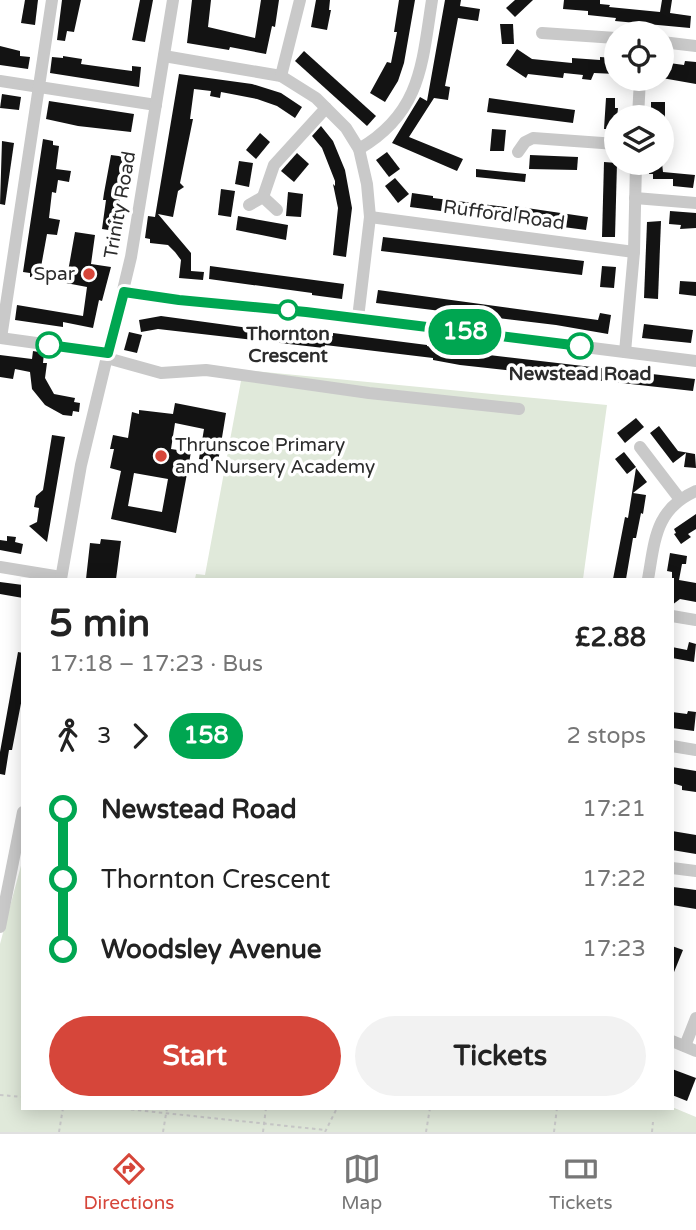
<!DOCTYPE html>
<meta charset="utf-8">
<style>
:root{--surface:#fff;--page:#f2f2f2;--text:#222;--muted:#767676;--line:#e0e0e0;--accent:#d6463a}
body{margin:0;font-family:"Varela Round",sans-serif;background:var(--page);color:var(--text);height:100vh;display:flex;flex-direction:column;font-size:26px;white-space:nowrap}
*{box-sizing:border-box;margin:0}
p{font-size:23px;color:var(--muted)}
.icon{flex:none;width:38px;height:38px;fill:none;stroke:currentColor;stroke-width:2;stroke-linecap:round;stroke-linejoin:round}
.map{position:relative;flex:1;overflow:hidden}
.panel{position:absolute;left:21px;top:578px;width:653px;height:532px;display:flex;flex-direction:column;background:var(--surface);border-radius:0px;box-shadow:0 4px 18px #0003}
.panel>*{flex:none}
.badge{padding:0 14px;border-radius:23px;font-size:24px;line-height:46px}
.buttons{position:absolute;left:604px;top:21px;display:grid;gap:14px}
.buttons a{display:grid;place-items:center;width:70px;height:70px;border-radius:50%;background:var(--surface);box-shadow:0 4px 18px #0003;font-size:35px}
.map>.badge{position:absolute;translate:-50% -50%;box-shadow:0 0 0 4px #fff}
.legs{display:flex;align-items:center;gap:10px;height:77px;padding:0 28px;font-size:23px}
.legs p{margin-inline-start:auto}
.overview{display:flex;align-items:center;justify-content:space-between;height:119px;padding:0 28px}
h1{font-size:38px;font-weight:700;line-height:52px}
.button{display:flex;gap:14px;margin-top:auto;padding:14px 28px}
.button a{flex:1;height:80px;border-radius:42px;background:var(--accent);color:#fff;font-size:28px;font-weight:700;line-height:80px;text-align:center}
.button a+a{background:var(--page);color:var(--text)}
ul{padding:0 28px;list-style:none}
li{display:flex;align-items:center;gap:24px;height:70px;font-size:26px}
li i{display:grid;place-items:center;width:10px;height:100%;margin:0 9px;background:currentColor}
li i::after{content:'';width:18px;height:18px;margin:-9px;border:5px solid;border-radius:50%;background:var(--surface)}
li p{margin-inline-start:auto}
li:first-child i{background:linear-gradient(#0000 50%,currentColor 0)}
li:last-child i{background:linear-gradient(currentColor 50%,#0000 0)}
.menu{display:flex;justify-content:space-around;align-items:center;height:98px;border-top:2px solid var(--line);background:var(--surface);font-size:19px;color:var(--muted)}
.menu a{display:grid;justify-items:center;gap:4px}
.menu .on{color:var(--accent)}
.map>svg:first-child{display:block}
.green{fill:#e0e9da}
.building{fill:#131313;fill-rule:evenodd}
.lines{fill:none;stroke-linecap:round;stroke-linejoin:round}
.path{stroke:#c9c9c9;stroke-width:2;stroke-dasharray:3.5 3.5;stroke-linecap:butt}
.minor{stroke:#c9c9c9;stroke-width:12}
.line-1-casing{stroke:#fff;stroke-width:16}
.line-1{stroke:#00a651;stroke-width:10}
.poi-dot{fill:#d6463a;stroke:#fff;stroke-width:2.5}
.stop-1-dot{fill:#fff;stroke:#00a651;stroke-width:3.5}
.labels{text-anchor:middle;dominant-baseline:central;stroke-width:7;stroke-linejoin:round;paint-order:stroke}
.street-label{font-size:19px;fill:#2c2c2c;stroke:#fff}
.poi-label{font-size:19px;fill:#2c2c2c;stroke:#fff;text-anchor:end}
.stop-label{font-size:19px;font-weight:bold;fill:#2c2c2c;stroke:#fff}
</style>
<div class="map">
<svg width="696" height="1132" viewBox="0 0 696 1132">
<rect width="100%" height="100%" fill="#fff"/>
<g class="green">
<polygon points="243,370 607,405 583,579 195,579 196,574 205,575"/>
<polygon points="23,858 23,1108 672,1107 696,1117 696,1132 0,1132 0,944"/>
</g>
<g class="building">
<polygon points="25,0 38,0 35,25 21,23"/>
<polygon points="62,0 81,0 74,32 67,31 65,41 57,40"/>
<polygon points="140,0 153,0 145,42 132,40"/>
<polygon points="192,0 211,0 208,27 255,38 261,0 279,0 275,27 272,26 266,54 230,47 229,50 187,43"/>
<polygon points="316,0 330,0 329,10 331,10 327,30 311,27"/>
<polygon points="399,0 415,0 404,63 398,81 385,102 370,93 387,62 391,63 397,32 394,32"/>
<polygon points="445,0 461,0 460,6 480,9 478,21 458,18 445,86 450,87 448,100 434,98 409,137 463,159 457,171 392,143 420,97 427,101"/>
<polygon points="515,0 533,0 515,17 506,8"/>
<polygon points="564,0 600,0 600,4 610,5 609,7 660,12 662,0 672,0 670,13 691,16 690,28 615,21 616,18 588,15 588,11 563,9"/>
<polygon points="500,24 513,24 514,44 502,44"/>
<polygon points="0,46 20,51 20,56 30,57 28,69 0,65"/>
<polygon points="517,49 532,59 572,63 572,58 600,60 600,57 616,58 616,74 594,73 591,80 582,79 583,75 564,73 563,78 528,74 526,78 506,65"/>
<polygon points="304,51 376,116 367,126 295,61"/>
<polygon points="63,56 82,59 81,64 117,69 132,71 132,66 141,67 139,87 50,73 52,57 63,58"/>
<polygon points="685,61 696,62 696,84 662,78 662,62 684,65"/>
<polygon points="179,74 252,84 281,93 302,107 295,118 277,106 257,99 221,92 220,98 210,96 211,91 194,89 190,119 193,119 180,183 184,187 178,191 173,217 158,214 191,253 191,271 204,272 203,280 179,278 181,260 175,252 168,245 150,243 150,239 145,238 148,216 155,217"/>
<polygon points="2,94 21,97 19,110 0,108"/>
<polygon points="489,98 575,110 573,123 487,112"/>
<polygon points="606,98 615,98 615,108 618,108 616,129 604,129"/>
<polygon points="49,101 134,114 131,132 78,126 46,119"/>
<rect x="651" y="102" width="14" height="15"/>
<polygon points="321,126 333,141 345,170 352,208 346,257 333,255 338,208 333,184 335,186 335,181 322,148 312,136"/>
<polygon points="492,129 506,130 504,151 490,151"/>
<polygon points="260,133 270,142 256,159 246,150"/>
<polygon points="43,139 53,141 53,145 59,146 56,169 71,171 69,182 58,180 56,193 52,192 49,218 60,220 57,235 47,234 39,278 30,277 30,273 23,272"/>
<polygon points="2,141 14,143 5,205 0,204"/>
<polygon points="387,152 400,169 389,177 376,160"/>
<polygon points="297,153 309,164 294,182 281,171"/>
<polygon points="111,155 126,157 115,231 102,229 106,200 103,200 104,193"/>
<polygon points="530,155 578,157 577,170 529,169"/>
<polygon points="239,161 253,163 249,187 235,184"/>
<polygon points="604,162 617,163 615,237 602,237"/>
<polygon points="649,163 662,163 663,172 695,175 693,188 673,186 673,179 653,179 653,174 649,174"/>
<polygon points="476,169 526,174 525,182 476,177"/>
<polygon points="395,178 409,194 398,203 385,186"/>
<polygon points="221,189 235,191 231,217 218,215"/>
<polygon points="288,192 303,194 301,217 286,216"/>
<polygon points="412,193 433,196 433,198 515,208 515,206 520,207 588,217 586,230 410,207"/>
<polygon points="670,211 696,213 696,228 680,229 681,225 669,224"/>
<polygon points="238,216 288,225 286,240 236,230"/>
<polygon points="661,221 658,299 644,298 647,222"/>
<polygon points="75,232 95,235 91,264 111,267 102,301 99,300 93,328 63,322 63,327 15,320 17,305 83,316 87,287 66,283"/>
<polygon points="383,237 584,261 582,275 381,251"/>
<polygon points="210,266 344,284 342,299 312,295 312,293 209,279"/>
<polygon points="602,266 616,267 614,288 600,287"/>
<polygon points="680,281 696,282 696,296 679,294"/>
<polygon points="378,290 598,320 600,313 611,315 608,334 556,325 376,303"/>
<polygon points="161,316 249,328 333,336 333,333 427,345 427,346 455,351 695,379 693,391 460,365 433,360 433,358 325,345 324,348 158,329 141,332 139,320"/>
<polygon points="644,324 693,330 691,343 642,338"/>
<polygon points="129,332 142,335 137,353 124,350"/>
<polygon points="33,351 44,353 43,363 47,363 45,378 54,394 75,398 74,402 80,403 79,412 73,411 72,416 63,415 45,405 32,389 30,372 15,369 13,379 0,377 0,355 32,359"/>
<path d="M175,403L226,413L218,462L199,459L204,429L175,423L171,449L191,452L176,533L111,519L121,471L110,468L114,449H110L113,435L128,438L132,412L139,414V410L173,414ZM134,473L168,479L162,512L128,506Z"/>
<polygon points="636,418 644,427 625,443 617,433"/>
<polygon points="659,426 678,451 695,454 696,468 684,467 686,453 673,463 650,433"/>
<polygon points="52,435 65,437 47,542 29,526 37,522 39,508 34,507 36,496 43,490"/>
<polygon points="624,452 636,467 627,474 615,459"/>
<polygon points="636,468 647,482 633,493 646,495 643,514 641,513 636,538 633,538 626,579 613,579 625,517 628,518"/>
<polygon points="696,514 696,529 688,534 691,537 681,544 674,534 676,533 674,529"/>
<polygon points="7,536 16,537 15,542 23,544 21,554 0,550 0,540 7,541"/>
<polygon points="101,539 121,541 116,579 86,579 90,543 100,544"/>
<polygon points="670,553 687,556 686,564 682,564 679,580 696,583 696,602 680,599 672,605 672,572 667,571"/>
<polygon points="0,582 23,585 23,598 0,594"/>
<polygon points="689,642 696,644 694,662 672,658 672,647 687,650"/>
<polygon points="18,652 23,653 23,693 12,750 9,750 5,775 0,774 0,752"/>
<polygon points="688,711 696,712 694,731 672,728 672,712 687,714"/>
<polygon points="672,767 696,771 696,792 682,790 682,786 672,783"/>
<polygon points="672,831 696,835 696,854 672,850"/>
<polygon points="673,887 696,890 696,909 672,905"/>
<polygon points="672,946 683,950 672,977"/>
<polygon points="672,1069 696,1078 687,1101 672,1095"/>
</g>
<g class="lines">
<g class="path">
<polyline points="0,1095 23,1097"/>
<polyline points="117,1108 325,1130"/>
<polyline points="59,1132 63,1108"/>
<polyline points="163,1132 167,1108"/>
<polyline points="263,1132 266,1108"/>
<polyline points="325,1132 337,1108"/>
<polyline points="426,1132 430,1108"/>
<polyline points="554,1132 557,1108"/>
<polyline points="652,1132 653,1122"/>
</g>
<g class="minor">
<polyline points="542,33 616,38"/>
<polyline points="662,42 696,46"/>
<polyline points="164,56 281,76 316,98 346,128 359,149 367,184 370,217 358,318"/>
<polyline points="281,76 300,0"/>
<polyline points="0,81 156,105"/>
<polyline points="638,117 640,79"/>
<path d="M359,149C421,113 422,64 432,0"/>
<polyline points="518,152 525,142 533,138 616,144"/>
<polyline points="263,197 274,165 326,108"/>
<polyline points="635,198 696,203"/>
<polyline points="249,205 263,197 277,210"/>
<polyline points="370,217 634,252"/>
<polyline points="124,292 179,301 306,312 696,361"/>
<polyline points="0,338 109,353"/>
<polyline points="1,338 52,0"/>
<polyline points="625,352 634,252 636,163"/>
<polyline points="107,358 161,373 206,370 369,393 519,409"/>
<polyline points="640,447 679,498"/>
<polyline points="0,567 61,577"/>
<polyline points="61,579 81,465 131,257 173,0"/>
<path d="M648,579C655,540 655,509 696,491"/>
<polyline points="672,616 696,620"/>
<polyline points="672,746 696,750"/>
<polyline points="672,868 696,871"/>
<polyline points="0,927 23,812"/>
<polyline points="672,1041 696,1051"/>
<polyline points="685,1046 696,1018"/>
</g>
</g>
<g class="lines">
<defs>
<polyline id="line-1" points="49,345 108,353 124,292 179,300 306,312 580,346"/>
</defs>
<use href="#line-1" class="line-1-casing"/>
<use href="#line-1" class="line-1"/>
</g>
<g class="poi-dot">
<circle cx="89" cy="274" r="7"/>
<circle cx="161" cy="456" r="7"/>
</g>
<g class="stop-1-dot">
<circle cx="288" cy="310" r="9"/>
<circle cx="49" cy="345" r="12"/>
<circle cx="580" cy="346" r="12"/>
</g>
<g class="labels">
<g class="street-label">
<text transform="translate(120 205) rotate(-80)">Trinity Road</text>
<text transform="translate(504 215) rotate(8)">Rufford Road</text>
</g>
<g class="poi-label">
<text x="75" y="274">Spar</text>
<text x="175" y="445" text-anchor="start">Thrunscoe Primary<tspan x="175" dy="22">and Nursery Academy</tspan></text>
</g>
<g class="stop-label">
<text x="288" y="334">Thornton<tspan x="288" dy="22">Crescent</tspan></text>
<text x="580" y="374">Newstead Road</text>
</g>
</g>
</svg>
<div class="buttons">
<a><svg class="icon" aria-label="locate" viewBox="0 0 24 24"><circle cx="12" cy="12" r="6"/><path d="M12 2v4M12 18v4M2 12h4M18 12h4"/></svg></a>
<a><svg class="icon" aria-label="layers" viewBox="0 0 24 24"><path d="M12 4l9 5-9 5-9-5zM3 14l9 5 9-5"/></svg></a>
</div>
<b class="badge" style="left:465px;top:332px;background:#00a651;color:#fff">158</b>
<section class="panel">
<div class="overview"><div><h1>5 min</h1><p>17:18 – 17:23 · Bus</p></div><b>£2.88</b></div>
<div class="legs"><svg class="icon" aria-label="walk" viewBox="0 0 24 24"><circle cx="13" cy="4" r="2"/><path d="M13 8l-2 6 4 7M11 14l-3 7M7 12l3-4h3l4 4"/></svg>3<svg class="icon" aria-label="forward" viewBox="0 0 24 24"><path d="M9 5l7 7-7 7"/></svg><b class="badge" style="background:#00a651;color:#fff">158</b><p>2 stops</p></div>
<ul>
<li><i style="color:#00a651"></i><b>Newstead Road</b><p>17:21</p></li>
<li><i style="color:#00a651"></i><span>Thornton Crescent</span><p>17:22</p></li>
<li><i style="color:#00a651"></i><b>Woodsley Avenue</b><p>17:23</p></li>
</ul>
<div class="button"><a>Start</a><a>Tickets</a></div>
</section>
</div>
<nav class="menu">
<a class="on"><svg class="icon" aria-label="directions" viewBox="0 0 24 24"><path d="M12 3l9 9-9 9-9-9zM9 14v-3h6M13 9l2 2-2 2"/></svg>Directions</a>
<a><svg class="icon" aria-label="map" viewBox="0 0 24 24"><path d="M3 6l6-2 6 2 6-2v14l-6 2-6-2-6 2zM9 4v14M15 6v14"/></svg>Map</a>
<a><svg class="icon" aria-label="tickets" viewBox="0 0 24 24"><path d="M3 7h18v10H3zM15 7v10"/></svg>Tickets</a>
</nav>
